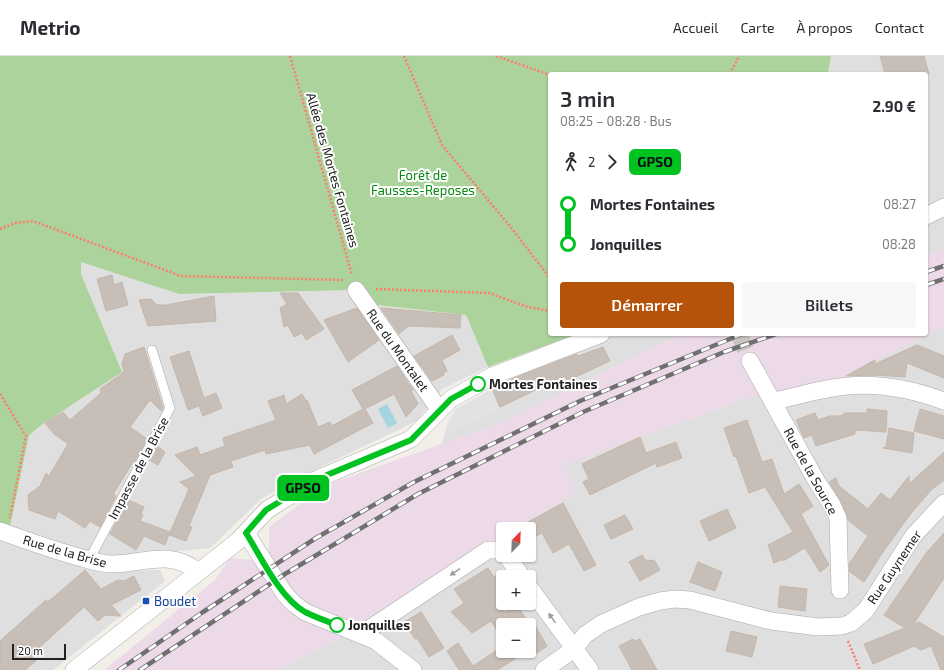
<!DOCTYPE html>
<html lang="fr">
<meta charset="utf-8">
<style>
:root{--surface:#fff;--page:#f7f7f7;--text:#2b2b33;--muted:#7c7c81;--line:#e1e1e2;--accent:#b45309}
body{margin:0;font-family:"Exo 2",sans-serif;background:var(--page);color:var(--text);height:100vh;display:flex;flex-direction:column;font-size:15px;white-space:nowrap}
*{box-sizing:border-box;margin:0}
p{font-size:13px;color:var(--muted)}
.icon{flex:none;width:22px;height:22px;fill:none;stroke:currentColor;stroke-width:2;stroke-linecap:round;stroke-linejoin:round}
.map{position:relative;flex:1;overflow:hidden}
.panel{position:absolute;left:548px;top:16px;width:380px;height:264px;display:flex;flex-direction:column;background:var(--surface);border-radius:4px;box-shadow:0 1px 3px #0004}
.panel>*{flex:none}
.badge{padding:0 8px;border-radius:6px;font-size:14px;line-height:26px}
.needle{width:26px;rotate:23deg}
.tools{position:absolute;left:496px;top:466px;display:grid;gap:8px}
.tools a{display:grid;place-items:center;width:40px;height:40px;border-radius:4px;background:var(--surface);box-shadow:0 1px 3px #0004;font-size:20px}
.scale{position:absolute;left:12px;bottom:10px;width:54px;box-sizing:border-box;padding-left:4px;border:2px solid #222;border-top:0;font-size:11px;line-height:14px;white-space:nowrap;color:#222;-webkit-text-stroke:3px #fff;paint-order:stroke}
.map>.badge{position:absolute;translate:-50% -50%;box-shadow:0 0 0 2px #fff}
.legs{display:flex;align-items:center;gap:6px;height:44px;padding:0 12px;font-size:13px}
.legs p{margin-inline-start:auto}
.headline{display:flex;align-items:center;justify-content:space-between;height:68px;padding:0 12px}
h1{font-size:22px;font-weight:600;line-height:30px}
.action{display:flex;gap:8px;margin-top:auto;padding:8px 12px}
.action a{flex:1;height:46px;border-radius:4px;background:var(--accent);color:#fff;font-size:16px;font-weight:600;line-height:46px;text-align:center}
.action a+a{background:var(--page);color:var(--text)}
ul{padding:0 12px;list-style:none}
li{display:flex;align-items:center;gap:14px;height:40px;font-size:15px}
li i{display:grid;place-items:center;width:6px;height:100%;margin:0 5px;background:currentColor}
li i::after{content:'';width:10px;height:10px;margin:-5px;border:3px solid;border-radius:50%;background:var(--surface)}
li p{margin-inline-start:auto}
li:first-child i{background:linear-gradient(#0000 50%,currentColor 0)}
li:last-child i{background:linear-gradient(currentColor 50%,#0000 0)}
header{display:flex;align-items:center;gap:24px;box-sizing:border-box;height:56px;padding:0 20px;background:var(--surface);border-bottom:1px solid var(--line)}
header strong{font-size:19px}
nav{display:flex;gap:22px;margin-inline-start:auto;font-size:14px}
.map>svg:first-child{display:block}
.residential{fill:#e0dfdf;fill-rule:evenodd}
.industrial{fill:#ecdae8}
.forest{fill:#abd39b}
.parking{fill:#e2e2e2}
.water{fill:#a7d4e1}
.building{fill:#c7bfb7;stroke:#c5b6a9}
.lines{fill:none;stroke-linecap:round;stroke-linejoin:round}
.street-tunnel{stroke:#c8c6c0;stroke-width:17;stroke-dasharray:17 8;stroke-linecap:butt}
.lane-casing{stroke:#a9a9a9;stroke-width:10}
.street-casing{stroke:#a9a9a9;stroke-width:18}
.path{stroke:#ff7c6c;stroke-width:2.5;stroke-dasharray:2 2;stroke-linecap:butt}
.lane{stroke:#fff;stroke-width:9}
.street{stroke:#fff;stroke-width:17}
.rail-casing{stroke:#707070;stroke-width:4.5}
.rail{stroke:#fff;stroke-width:3;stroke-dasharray:9;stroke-linecap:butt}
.oneway{fill:#9c9c9c}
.line-1-casing{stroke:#fff;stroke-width:9}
.line-1{stroke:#00c221;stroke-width:6}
.stop-1-dot{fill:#fff;stroke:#00c221;stroke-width:2}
.transit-dot{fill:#1a4fb4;stroke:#fff;stroke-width:1.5}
.labels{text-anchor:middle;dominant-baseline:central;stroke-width:4;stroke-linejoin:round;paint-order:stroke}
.street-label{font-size:13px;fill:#222;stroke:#fff}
.park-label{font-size:13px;fill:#068911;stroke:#fff}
.stop-label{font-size:13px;font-weight:bold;fill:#222;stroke:#fff;text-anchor:start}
.transit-label{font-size:13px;fill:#164399;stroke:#fff;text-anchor:start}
</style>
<header>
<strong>Metrio</strong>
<nav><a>Accueil</a><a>Carte</a><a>À propos</a><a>Contact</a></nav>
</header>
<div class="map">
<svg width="944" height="614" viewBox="0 0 944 614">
<rect width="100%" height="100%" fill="#f2efe8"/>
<g class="residential">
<polygon points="831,0 944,0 944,194 926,199 926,18 828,18"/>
<polygon points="81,205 179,238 356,234 368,248 466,259 488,311 442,333 417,365 316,413 261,443 210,492 115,501 84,496 10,470 29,381 41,369 122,316 81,218"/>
<path d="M944,270V614H280L339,582L503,481V499H529V473H515L577,435L563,409L759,338L839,323ZM503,521H529V547H503ZM503,569H529V595H503Z"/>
<polygon points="610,278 680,278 505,365 442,388 448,367 456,353 555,301"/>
<polygon points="0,478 107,515 160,514 165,525 53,614 0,614"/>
</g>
<polygon class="industrial" points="944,194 944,270 839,323 759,338 564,409 577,435 515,473 503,473 503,481 339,582 280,614 104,614 215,524 230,502 253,504 269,499 269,471 327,429 505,365 680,278 926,278 926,199"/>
<polygon class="forest" points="0,0 831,0 828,18 550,18 550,278 577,278 488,311 466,259 368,248 356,234 179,238 81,206 81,218 122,316 41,369 29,380 10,470 0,467"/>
<polygon class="parking" points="492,333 501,354 444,380 448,367 456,353"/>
<polygon class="water" points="387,348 397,367 388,372 378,353"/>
<g class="building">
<polygon points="880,0 924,0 929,18 885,18"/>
<polygon points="112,219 114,229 122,226 128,249 106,255 97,223"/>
<polygon points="280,237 298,237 324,273 306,284 302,277 294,281 288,269 284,271 280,252 287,248"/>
<polygon points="214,240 216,265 148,270 139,244 151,243 157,249 166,249"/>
<polygon points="357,252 379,284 348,306 324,264"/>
<polygon points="381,252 461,259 460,272 408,270 399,278"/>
<polygon points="452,279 460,294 442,304 447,315 443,317 444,319 432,325 414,300"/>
<polygon points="917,289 944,300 944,322 907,307 905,321 874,319 846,320 875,304 875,308"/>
<polygon points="144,291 163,352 161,355 150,344 130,371 147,383 133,409 132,408 113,438 116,440 100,471 90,465 85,472 58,455 55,463 29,454 28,439 40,430 46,417 49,420 68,388 54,378 45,367 63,356 70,364 101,337 100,333 124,316 122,308 125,298"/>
<polygon points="603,291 610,305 567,325 565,320 500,351 492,333 514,322 577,298 578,300"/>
<polygon points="189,295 204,342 216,337 222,352 203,360 199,350 188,354 170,301"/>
<polygon points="397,310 413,334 411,335 418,348 406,361 394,338 365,353 373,367 314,398 310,389 266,398 265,394 231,405 233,411 210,419 189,470 192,471 186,485 169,479 189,433 180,426 196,420 175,399 197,391 200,399 225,390 223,382 276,364 268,345 284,339 286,348 302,338 306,345 307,344 318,371 330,366 332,370 363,353 352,334"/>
<polygon points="867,353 887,355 886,376 855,374 855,378 816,390 812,379 804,382 796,364 815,357 818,364 830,360 841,360 845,357 867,357"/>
<polygon points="920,353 944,360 944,383 914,375"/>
<polygon points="747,364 762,406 772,403 784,438 799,428 813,450 801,458 829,509 820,516 805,492 783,505 784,503 774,507 768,489 793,476 765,431 749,437 736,400 734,401 724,372"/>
<polygon points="889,372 914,377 912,397 883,392 886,391"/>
<polygon points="640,381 646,397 676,386 682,402 657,411 656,407 590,439 583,426 589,423 582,408"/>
<polygon points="157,390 165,396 158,409 149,404"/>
<polygon points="944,396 944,424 931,434 909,460 883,496 864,526 850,516 849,508 868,480 848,464 841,445 829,426 836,422 839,430 868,453 881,437 890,444 909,420 909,428"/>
<polygon points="128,444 144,451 141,458 143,459 140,465 170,476 165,489 144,480 136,494 110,478"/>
<polygon points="563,447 596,509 584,515 569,488 553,497 542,477 536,480 528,466"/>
<polygon points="727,453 736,472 709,485 700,465"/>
<polygon points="625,459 633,473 611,483 604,469"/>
<polygon points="944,477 944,522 913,569 919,566 944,581 944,614 941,614 931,590 921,594 914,590 873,608 864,588 905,572 884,559 927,496"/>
<polygon points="642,499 646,505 654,504 660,514 640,525 629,506"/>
<polygon points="698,506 722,516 715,535 690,526"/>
<polygon points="488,512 494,521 497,519 503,528 503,557 516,548 531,570 534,568 547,590 530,602 526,596 497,614 459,614 447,595 458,587 473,610 503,590 503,595 529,595 529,569 503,569 503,583 491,565 472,577 451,556 464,547 454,533"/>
<polygon points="85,514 101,533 118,524 124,525 134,520 141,534 111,549 121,560 105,559 98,565 84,551 31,599 36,605 25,614 0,614 0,585 46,544 48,546"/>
<polygon points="780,530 807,533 805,555 778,551"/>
<polygon points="421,556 444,592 429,601 417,582 415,583 404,566"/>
<polygon points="731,575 757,581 752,601 726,595"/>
<polygon points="633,583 634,585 640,583 657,614 632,614 619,590"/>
</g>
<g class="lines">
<polyline class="street-tunnel" points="739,278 750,305"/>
<defs>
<polyline id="lane" points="89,504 170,352 152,294"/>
<g id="street">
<polyline points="926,160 944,151"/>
<polyline points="356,234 439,353"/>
<polyline points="750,305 817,426 832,449 838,462 840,534"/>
<path d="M774,345C798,340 823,332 848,330C881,327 914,334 944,345"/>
<path d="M0,475C25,484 50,493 75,500C87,503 102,509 114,508C145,507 172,493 198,516"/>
<polyline points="246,477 284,537 293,547 305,556 376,585 413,614"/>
<polyline points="506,499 522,521"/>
<polyline points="529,531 590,614"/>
<polyline points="367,581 372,571 488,494 497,494 503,497"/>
<polyline points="74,614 238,485 267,454 315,424 411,383 451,343 492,320 601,278"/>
<polyline points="544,614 574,593 585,579 601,568 639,551 660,545 675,543 690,544 771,565 818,571 842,570 851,567 866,554 914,479 944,447"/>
</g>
</defs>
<use href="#lane" class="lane-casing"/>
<use href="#street" class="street-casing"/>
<g class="path">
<polyline points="290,0 352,219"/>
<polyline points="404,0 442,89 513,174 550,222"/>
<polyline points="496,0 550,19"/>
<polyline points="730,18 739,0"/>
<polyline points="0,173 15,167 33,165 181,220 343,224"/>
<polyline points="376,233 489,237 528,251 550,255"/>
<polyline points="0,338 26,380 10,462"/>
<polyline points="848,585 860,614"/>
</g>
<use href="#lane" class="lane"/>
<use href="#street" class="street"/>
<defs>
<g id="rail">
<polyline points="926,216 944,210"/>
<polyline points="926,229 944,223"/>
<polyline points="119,614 203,556 316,482 414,426 580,345 742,278"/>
<polyline points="140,614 285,518 418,438 583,356 724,296 776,278"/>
</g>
</defs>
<use href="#rail" class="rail-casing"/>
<use href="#rail" class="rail"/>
</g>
<defs><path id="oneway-solid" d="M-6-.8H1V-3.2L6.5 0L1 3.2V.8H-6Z"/></defs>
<g class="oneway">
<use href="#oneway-solid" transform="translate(455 516) rotate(146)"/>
<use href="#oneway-solid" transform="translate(552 562) rotate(-126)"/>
</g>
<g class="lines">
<defs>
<path id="line-1" d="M337,569C326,565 315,561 305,556C280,542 261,501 246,477L266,454L315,424L411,384L451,343L478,328"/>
</defs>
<use href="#line-1" class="line-1-casing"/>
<use href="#line-1" class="line-1"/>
</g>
<g class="stop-1-dot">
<circle cx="478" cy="328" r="7"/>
<circle cx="337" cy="569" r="7"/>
</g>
<rect class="transit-dot" x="142" y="541" width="8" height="8" rx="2"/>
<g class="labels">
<g class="street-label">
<text transform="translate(333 114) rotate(74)">Allée des Mortes Fontaines</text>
<text transform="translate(398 294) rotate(55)">Rue du Montalet</text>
<text transform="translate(138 412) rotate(-62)">Impasse de la Brise</text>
<text transform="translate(811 415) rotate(61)">Rue de la Source</text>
<text transform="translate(65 495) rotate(16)">Rue de la Brise</text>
<text transform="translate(894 511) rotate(-56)">Rue Guynemer</text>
</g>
<g class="park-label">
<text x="423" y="119">Forêt de<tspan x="423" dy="15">Fausses-Reposes</tspan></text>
</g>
<g class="stop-label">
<text x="489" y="328">Mortes Fontaines</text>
<text x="348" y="569">Jonquilles</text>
</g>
<g class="transit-label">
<text x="154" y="545">Boudet</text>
</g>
</g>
</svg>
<div class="tools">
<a><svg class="needle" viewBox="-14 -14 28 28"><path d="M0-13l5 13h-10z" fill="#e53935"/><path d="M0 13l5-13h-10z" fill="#7c7c81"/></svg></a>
<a>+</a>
<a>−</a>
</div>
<div class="scale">20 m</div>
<b class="badge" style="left:303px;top:432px;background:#00c221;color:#111">GPSO</b>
<section class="panel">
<div class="headline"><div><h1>3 min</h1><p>08:25 – 08:28 · Bus</p></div><b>2.90 €</b></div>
<div class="legs"><svg class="icon" aria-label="walk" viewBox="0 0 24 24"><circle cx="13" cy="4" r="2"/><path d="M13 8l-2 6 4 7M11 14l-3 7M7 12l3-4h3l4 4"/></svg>2<svg class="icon" aria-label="forward" viewBox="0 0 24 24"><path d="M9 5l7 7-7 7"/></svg><b class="badge" style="background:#00c221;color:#111">GPSO</b></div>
<ul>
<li><i style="color:#00c221"></i><b>Mortes Fontaines</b><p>08:27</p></li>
<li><i style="color:#00c221"></i><b>Jonquilles</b><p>08:28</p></li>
</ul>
<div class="action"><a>Démarrer</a><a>Billets</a></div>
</section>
</div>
